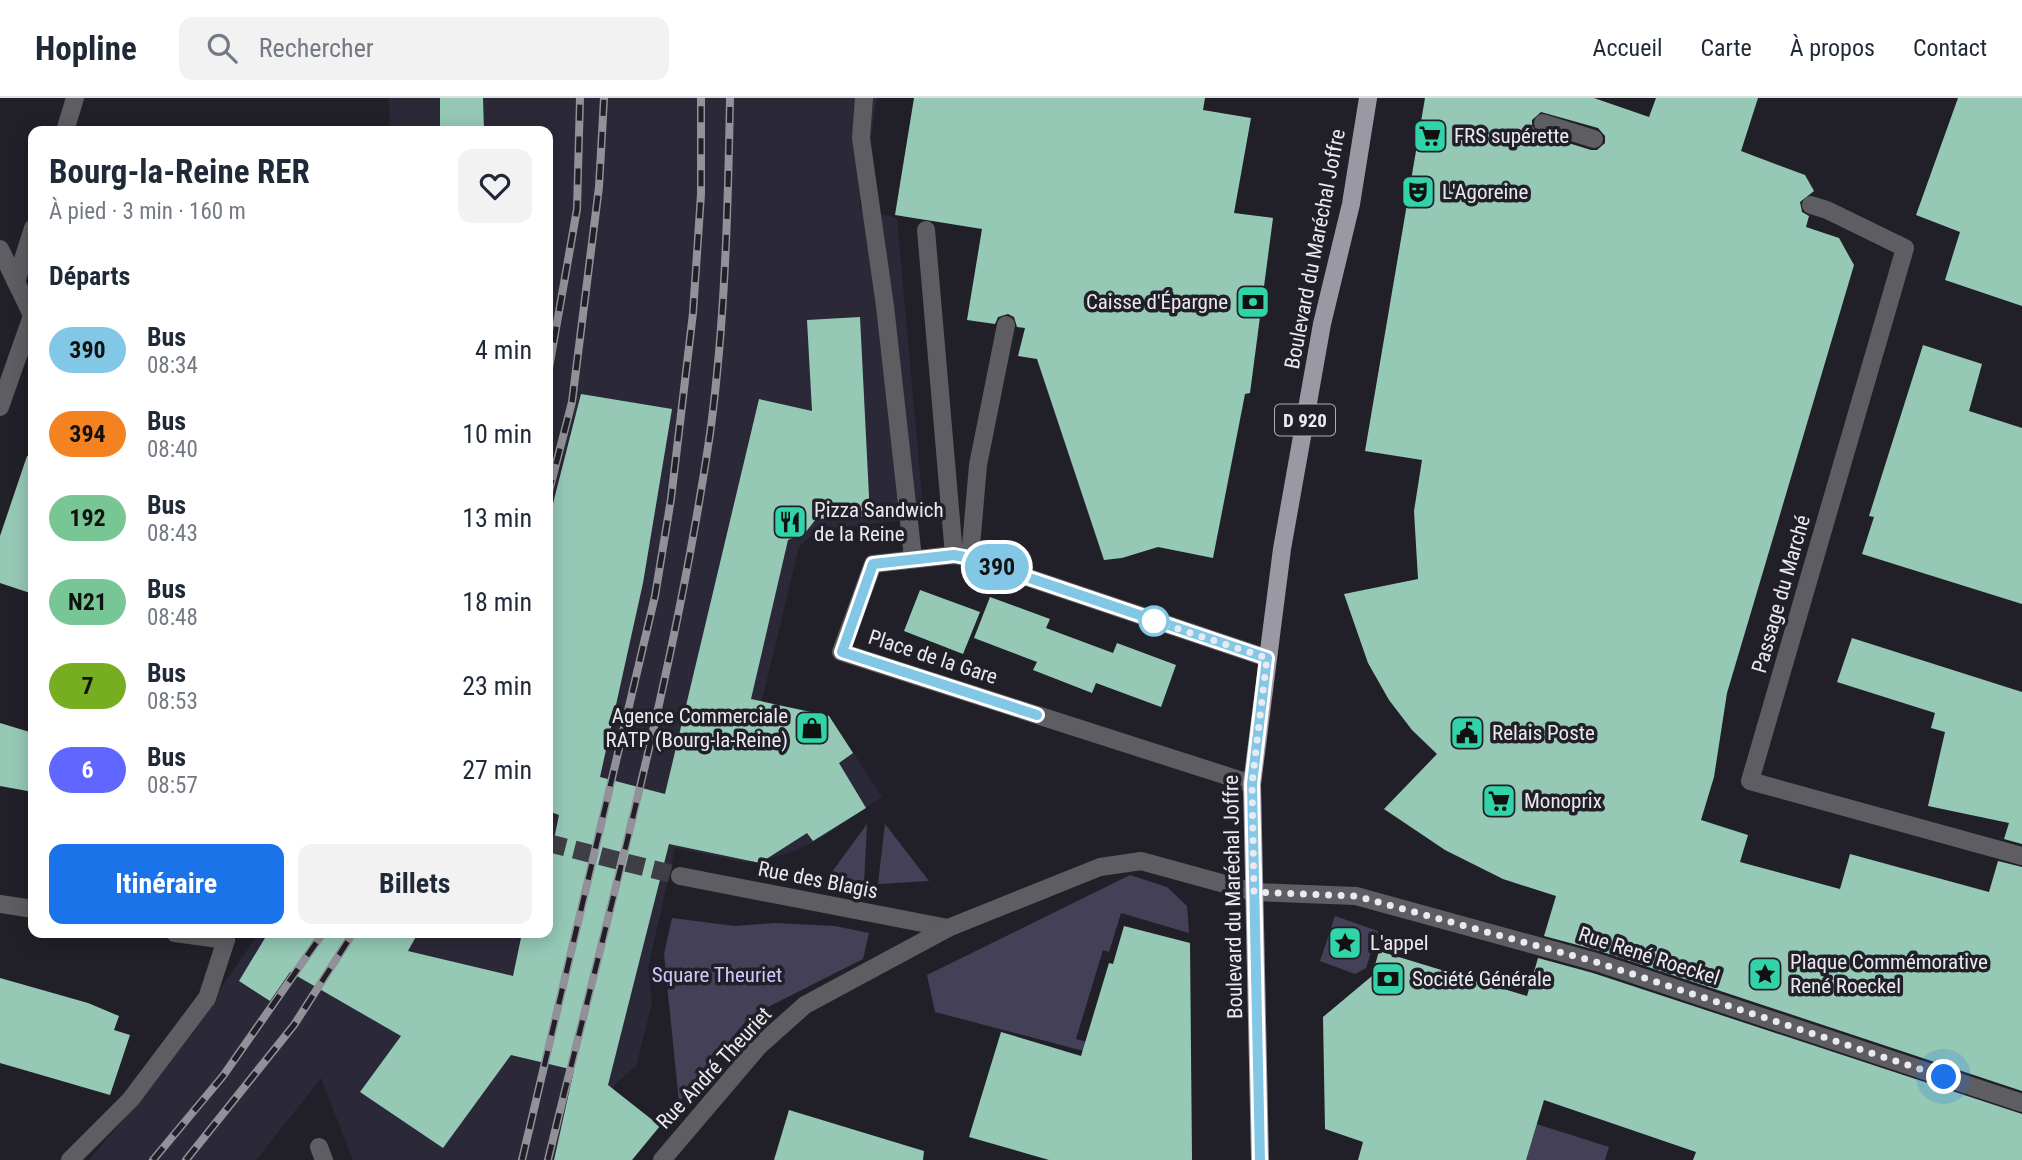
<!DOCTYPE html>
<html lang="fr">
<meta charset="utf-8">
<style>
:root{--surface:#fff;--page:#f2f2f3;--text:#1f2937;--muted:#747a83;--line:#e0e1e3;--accent:#1a73e8}
body{margin:0;font-family:"Roboto Condensed",sans-serif;background:var(--page);color:var(--text);height:100vh;display:flex;flex-direction:column;font-size:26px;white-space:nowrap}
*{box-sizing:border-box;margin:0}
p{font-size:23px;color:var(--muted)}
.icon{flex:none;width:38px;height:38px;fill:none;stroke:currentColor;stroke-width:2;stroke-linecap:round;stroke-linejoin:round}
.map{position:relative;flex:1;overflow:hidden}
.side{position:absolute;left:28px;top:28px;width:525px;height:812px;display:flex;flex-direction:column;background:var(--surface);border-radius:14px;box-shadow:0 4px 18px #0003}
.side>*{flex:none}
.badge{padding:0 14px;border-radius:23px;font-size:24px;line-height:46px}
.you{position:absolute;width:35px;height:35px;margin:-18px;border:5px solid #fff;border-radius:50%;background:#1a73e8;box-shadow:0 0 0 10px #1a73e833}
.map>.badge{position:absolute;translate:-50% -50%;box-shadow:0 0 0 4px #fff}
h2{padding:0 21px;font-size:26px;line-height:63px}
.round{display:grid;place-items:center;flex:none;width:74px;height:74px;border-radius:14px;background:var(--page)}
.summary{display:flex;align-items:center;justify-content:space-between;height:119px;padding:0 21px}
h1{font-size:33px;font-weight:700;line-height:52px}
.primary-button{display:flex;gap:14px;margin-top:auto;padding:14px 21px}
.primary-button a{flex:1;height:80px;border-radius:14px;background:var(--accent);color:#fff;font-size:28px;font-weight:700;line-height:80px;text-align:center}
.primary-button a+a{background:var(--page);color:var(--text)}
ul{padding:0;list-style:none}
li{display:flex;align-items:center;gap:21px;height:84px;padding:0 21px}
li div{flex:1}
li b{display:block;font-size:26px}
li em{font-style:normal}
li .badge{min-width:77px;font-weight:700;text-align:center}
header{display:flex;align-items:center;gap:42px;box-sizing:border-box;height:98px;padding:0 35px;background:var(--surface);border-bottom:2px solid var(--line)}
header strong{font-size:33px}
nav{display:flex;gap:38px;margin-inline-start:auto;font-size:24px}
.search{width:490px;height:63px;background:var(--page);display:flex;align-items:center;gap:18px;box-sizing:border-box;padding:0 24px;border-radius:14px;color:var(--muted);font-size:26px}
.map>svg:first-child{display:block}
.built{fill:#2b2938}
.green{fill:#434057}
.building{fill:#95c9b6;fill-rule:evenodd}
.lines{fill:none;stroke-linecap:round;stroke-linejoin:round}
.minor-tunnel{stroke:#3f3e47;stroke-width:18;stroke-dasharray:18 9;stroke-linecap:butt}
.service{stroke:#5d5d62;stroke-width:18}
.pedestrian{stroke:#5d5d62;stroke-width:18}
.minor{stroke:#5d5d62;stroke-width:18}
.primary{stroke:#9a99a3;stroke-width:18}
.rail-casing{stroke:#929199;stroke-width:8}
.rail{stroke:#212029;stroke-width:5;stroke-dasharray:16;stroke-linecap:butt}
.line-casing{stroke:#fff;stroke-width:16}
.line{stroke:#82c8e6;stroke-width:10}
.walk{stroke:#e9e9ef;stroke-width:7;stroke-dasharray:0 12.6}
.stop-dot{fill:#fff;stroke:#82c8e6;stroke-width:3.5}
.labels{text-anchor:middle;dominant-baseline:central;stroke-width:7;stroke-linejoin:round;paint-order:stroke}
.shield{fill:#212029;stroke:#adadb4;stroke-width:2}
.shield-label{font-size:19px;font-weight:bold;fill:#e9e9ef}
.poi-label{font-size:21px;fill:#e9e9ef;stroke:#212029;text-anchor:start}
.street-label{font-size:21px;fill:#e9e9ef;stroke:#212029}
.park-label{font-size:21px;fill:#cfc7fb;stroke:#212029}
</style>
<header>
<strong>Hopline</strong>
<div class="search"><svg class="icon" aria-label="search" viewBox="0 0 24 24"><circle cx="10" cy="10" r="6"/><path d="M15 15l6 6"/></svg>Rechercher</div>
<nav><a>Accueil</a><a>Carte</a><a>À propos</a><a>Contact</a></nav>
</header>
<div class="map">
<svg width="2022" height="1062" viewBox="0 0 2022 1062">
<rect width="100%" height="100%" fill="#212029"/>
<polygon class="built" points="389,0 877,0 859,110 897,120 924,420 817,432 799,449 746,668 777,675 792,609 829,617 882,699 826,737 798,752 772,760 744,764 675,750 648,870 652,904 636,968 615,986 594,1062 353,1062 321,980 256,1062 89,1062 157,982 259,835 548,835 548,33 390,33"/>
<g class="green">
<polygon points="867,726 864,785 829,778"/>
<polygon points="885,726 929,783 878,786"/>
<polygon points="1130,777 1167,789 1187,808 1189,835 1121,815 1109,854 1103,852 1076,941 1115,952 1137,967 935,914 927,877"/>
<polygon points="1335,818 1378,833 1366,870 1355,876 1320,863"/>
<polygon points="672,820 735,828 775,825 835,828 869,835 863,861 750,918 679,1004 664,856"/>
<polygon points="1493,1012 1609,1049 1605,1062 1526,1062"/>
</g>
<g class="building">
<polygon points="440,0 483,0 484,33 440,33"/>
<polygon points="914,0 1205,0 1203,12 1251,20 1234,115 1273,120 1250,295 1245,296 1213,460 1158,449 1122,460 1104,462 1037,261 1018,258 1025,230 1017,229 1014,219 1008,216 998,219 995,226 967,222 982,131 895,117"/>
<path d="M1425,0H1594L1649,19L1656,0H1758L1741,53L1805,77L1814,93L1800,104L1802,114L1809,118L1806,129L1839,140L1854,167L1727,595L1714,679L1701,722L1748,737L1740,764L1840,791L1850,756L1989,794L1998,763L2022,769V993L1600,853L1544,838L1556,798L1503,781L1445,752L1384,711L1437,656L1412,632L1389,602L1368,565L1344,496L1418,481L1414,413L1422,362L1365,353ZM1541,14L1598,30L1605,38V45L1597,52H1591L1539,36L1532,28V22Z"/>
<polygon points="1958,0 2022,0 2022,208 1945,182 1960,134 1916,117"/>
<polygon points="860,219 870,418 816,421 805,435 788,442 751,601 829,618 853,655 839,665 866,710 813,743 807,735 760,765 669,746 608,987 660,1028 632,1062 554,1062 574,972 511,957 443,1050 360,994 401,938 290,874 270,903 239,883 268,835 418,835 408,853 513,878 522,835 548,835 548,770 559,717 548,713 548,425 581,296 672,311 643,485 600,679 665,696 759,301 812,313 807,222"/>
<polygon points="1923,247 1982,266 1969,313 2022,330 2022,506 1862,456 1874,419 1869,418"/>
<polygon points="27,358 33,359 33,496 0,485 0,438"/>
<polygon points="920,492 980,514 963,556 904,533"/>
<polygon points="990,499 1050,521 1046,530 1113,555 1117,545 1176,567 1161,609 1096,585 1092,595 1033,572 1037,564 974,540"/>
<polygon points="1852,540 2022,594 2022,746 2004,741 2009,725 1928,708 1945,634 1931,630 1935,615 1837,584"/>
<polygon points="0,625 33,635 33,694 0,688"/>
<polygon points="1124,828 1190,845 1192,1062 1049,1062 969,1039 1001,934 1081,958 1109,865 1113,866"/>
<polygon points="1379,853 1527,898 1538,860 1593,875 2022,1016 2022,1062 1693,1062 1696,1054 1544,1002 1526,1062 1358,1062 1363,1044 1325,1031 1323,919 1372,878"/>
<polygon points="0,880 88,905 119,918 114,932 130,937 110,997 0,965"/>
<polygon points="789,1012 924,1053 923,1062 774,1062"/>
</g>
<g class="lines">
<polyline class="minor-tunnel" points="548,745 680,778"/>
<g class="service">
<polyline points="864,0 861,40 885,208 913,460"/>
<polyline points="1543,25 1594,41"/>
<polyline points="1811,107 1827,112 1905,150 1750,683 2022,758"/>
<polyline points="926,132 954,457"/>
<polyline points="970,460 978,367 1006,227"/>
<polyline points="1252,686 841,554 873,466 954,457 970,460 1267,560"/>
</g>
<polyline class="pedestrian" points="1254,794 1356,798 1596,864 2022,1005"/>
<g class="minor">
<polyline points="65,33 75,0"/>
<polyline points="0,151 33,219"/>
<polyline points="16,184 33,130"/>
<polyline points="0,309 32,218"/>
<polyline points="680,778 948,830"/>
<polyline points="0,806 33,811"/>
<polyline points="175,835 226,842"/>
<polyline points="319,1049 324,1062"/>
<polyline points="70,1062 131,1001 207,900 226,842 225,835"/>
<polyline points="662,1062 759,948 805,907 948,830 1100,769 1141,763 1254,794"/>
</g>
<polyline class="primary" points="1260,1062 1252,686 1282,451 1322,226 1351,106 1368,0"/>
<defs>
<g id="rail">
<polyline points="548,276 577,111 580,0"/>
<polyline points="548,397 572,304 599,89 604,0"/>
<polyline points="153,1062 223,978 323,835"/>
<polyline points="186,1062 294,927 353,835"/>
<polyline points="522,1062 655,498 671,401 693,215 701,96 701,0"/>
<path d="M548,1062C606,822 674,581 710,336C725,225 728,112 730,0"/>
</g>
</defs>
<use href="#rail" class="rail-casing"/>
<use href="#rail" class="rail"/>
</g>
<g class="lines">
<defs>
<polyline id="line" points="1037,617 842,554 873,466 954,457 970,460 1267,560 1252,686 1260,1062"/>
</defs>
<use href="#line" class="line-casing"/>
<use href="#line" class="line"/>
<polyline class="walk" points="1154,523 1267,560 1252,686 1254,794 1356,798 1596,864 1944,979"/>
</g>
<defs>
<symbol id="supermarket-square" viewBox="-11 -11 22 22"><rect x="-9" y="-9" width="18" height="18" rx="4" fill="#31d4a9" stroke="#212029"/><path d="M-6-5.5h2.5l.6 2H6L4.5 2H-2.5L-4.4-4H-6ZM-1.5 3.2a1.3 1.3 0 1 0 .1 0ZM3 3.2a1.3 1.3 0 1 0 .1 0Z" fill="#111"/></symbol>
<symbol id="theatre-square" viewBox="-11 -11 22 22"><rect x="-9" y="-9" width="18" height="18" rx="4" fill="#31d4a9" stroke="#212029"/><path d="M-5-5.5Q0-4 5-5.5V0Q5 5 0 6Q-5 5-5 0ZM-3.3-2.5H-1v1.5H-3.3ZM1-2.5H3.3v1.5H1ZM-2.8 1Q0 5.5 2.8 1Z" fill="#111"/></symbol>
<symbol id="bank-square" viewBox="-11 -11 22 22"><rect x="-9" y="-9" width="18" height="18" rx="4" fill="#31d4a9" stroke="#212029"/><path d="M-6-4H6V4H-6ZM0-2.3a2.3 2.3 0 1 0 0 4.6a2.3 2.3 0 1 0 0-4.6Z" fill="#111"/></symbol>
<symbol id="restaurant-square" viewBox="-11 -11 22 22"><rect x="-9" y="-9" width="18" height="18" rx="4" fill="#31d4a9" stroke="#212029"/><path d="M-5-6h1v4h1v-4h1v4h1v-4h1v5L-1.5 .5V6h-2V.5L-5-1ZM5-6V6H3V1.5H1.5Q1.5-4 5-6Z" fill="#111"/></symbol>
<symbol id="shop-square" viewBox="-11 -11 22 22"><rect x="-9" y="-9" width="18" height="18" rx="4" fill="#31d4a9" stroke="#212029"/><path d="M-5-2.5h2.3a2.7 3.5 0 0 1 5.4 0H5L5.5 6h-11ZM-1.5-2.5h3a1.5 2.3 0 0 0-3 0Z" fill="#111"/></symbol>
<symbol id="civic-square" viewBox="-11 -11 22 22"><rect x="-9" y="-9" width="18" height="18" rx="4" fill="#31d4a9" stroke="#212029"/><path d="M-.6-6.5H3V-4.5H.6V-3L4-1V1h2V6H-6V1h2V-1L-.6-3ZM-1.2 2.5V6h2.4V2.5Z" fill="#111"/></symbol>
<symbol id="sight-square" viewBox="-11 -11 22 22"><rect x="-9" y="-9" width="18" height="18" rx="4" fill="#31d4a9" stroke="#212029"/><path d="M0-6L1.8-2.2L6-1.7L2.9 1.2L3.7 5.4L0 3.3L-3.7 5.4L-2.9 1.2L-6-1.7L-1.8-2.2Z" fill="#111"/></symbol>
</defs>
<g fill-rule="evenodd">
<use href="#supermarket-square" x="1411" y="19" width="38" height="38"/>
<use href="#theatre-square" x="1399" y="75" width="38" height="38"/>
<use href="#bank-square" x="1234" y="185" width="38" height="38"/>
<use href="#restaurant-square" x="771" y="405" width="38" height="38"/>
<use href="#shop-square" x="793" y="611" width="38" height="38"/>
<use href="#civic-square" x="1448" y="616" width="38" height="38"/>
<use href="#supermarket-square" x="1480" y="684" width="38" height="38"/>
<use href="#sight-square" x="1326" y="826" width="38" height="38"/>
<use href="#sight-square" x="1746" y="857" width="38" height="38"/>
<use href="#bank-square" x="1369" y="862" width="38" height="38"/>
</g>
<circle class="stop-dot" cx="1154" cy="523" r="14"/>
<g class="labels">
<rect class="shield" x="1275" y="306.5" width="60" height="31" rx="5"/>
<g class="shield-label">
<text x="1305" y="322">D 920</text>
</g>
<g class="poi-label">
<text x="1454" y="38">FRS supérette</text>
<text x="1442" y="94">L'Agoreine</text>
<text x="1228" y="204" text-anchor="end">Caisse d'Épargne</text>
<text x="814" y="412">Pizza Sandwich<tspan x="814" dy="24">de la Reine</tspan></text>
<text x="788" y="618" text-anchor="end">Agence Commerciale<tspan x="788" dy="24">RATP (Bourg-la-Reine)</tspan></text>
<text x="1492" y="635">Relais Poste</text>
<text x="1524" y="703">Monoprix</text>
<text x="1370" y="845">L'appel</text>
<text x="1790" y="864">Plaque Commémorative<tspan x="1790" dy="24">René Roeckel</tspan></text>
<text x="1412" y="881">Société Générale</text>
</g>
<g class="street-label">
<text transform="translate(1315 151) rotate(-79)">Boulevard du Maréchal Joffre</text>
<text transform="translate(1781 496) rotate(-74)">Passage du Marché</text>
<text transform="translate(933 559) rotate(18)">Place de la Gare</text>
<text transform="translate(818 782) rotate(11)">Rue des Blagis</text>
<text transform="translate(1233 799) rotate(-91)">Boulevard du Maréchal Joffre</text>
<text transform="translate(1649 858) rotate(18)">Rue René Roeckel</text>
<text transform="translate(714 970) rotate(-47)">Rue André Theuriet</text>
</g>
<g class="park-label">
<text x="717" y="877">Square Theuriet</text>
</g>
</g>
</svg>
<div class="you" style="left:1944px;top:979px"></div>
<b class="badge" style="left:997px;top:469px;background:#82c8e6;color:#111">390</b>
<section class="side">
<div class="summary"><div><h1>Bourg-la-Reine RER</h1><p>À pied · 3 min · 160 m</p></div><a class="round"><svg class="icon" aria-label="heart" viewBox="0 0 24 24"><path d="M12 20l-8-8c-3-5 5-10 8-4 3-6 11-1 8 4z"/></svg></a></div>
<h2>Départs</h2>
<ul>
<li><span class="badge" style="background:#82c8e6;color:#111">390</span><div><b>Bus</b><p>08:34</p></div><em>4 min</em></li>
<li><span class="badge" style="background:#f58220;color:#111">394</span><div><b>Bus</b><p>08:40</p></div><em>10 min</em></li>
<li><span class="badge" style="background:#77c694;color:#111">192</span><div><b>Bus</b><p>08:43</p></div><em>13 min</em></li>
<li><span class="badge" style="background:#77c695;color:#111">N21</span><div><b>Bus</b><p>08:48</p></div><em>18 min</em></li>
<li><span class="badge" style="background:#77ad20;color:#111">7</span><div><b>Bus</b><p>08:53</p></div><em>23 min</em></li>
<li><span class="badge" style="background:#6166ff;color:#fff">6</span><div><b>Bus</b><p>08:57</p></div><em>27 min</em></li>
</ul>
<div class="primary-button"><a>Itinéraire</a><a>Billets</a></div>
</section>
</div>
